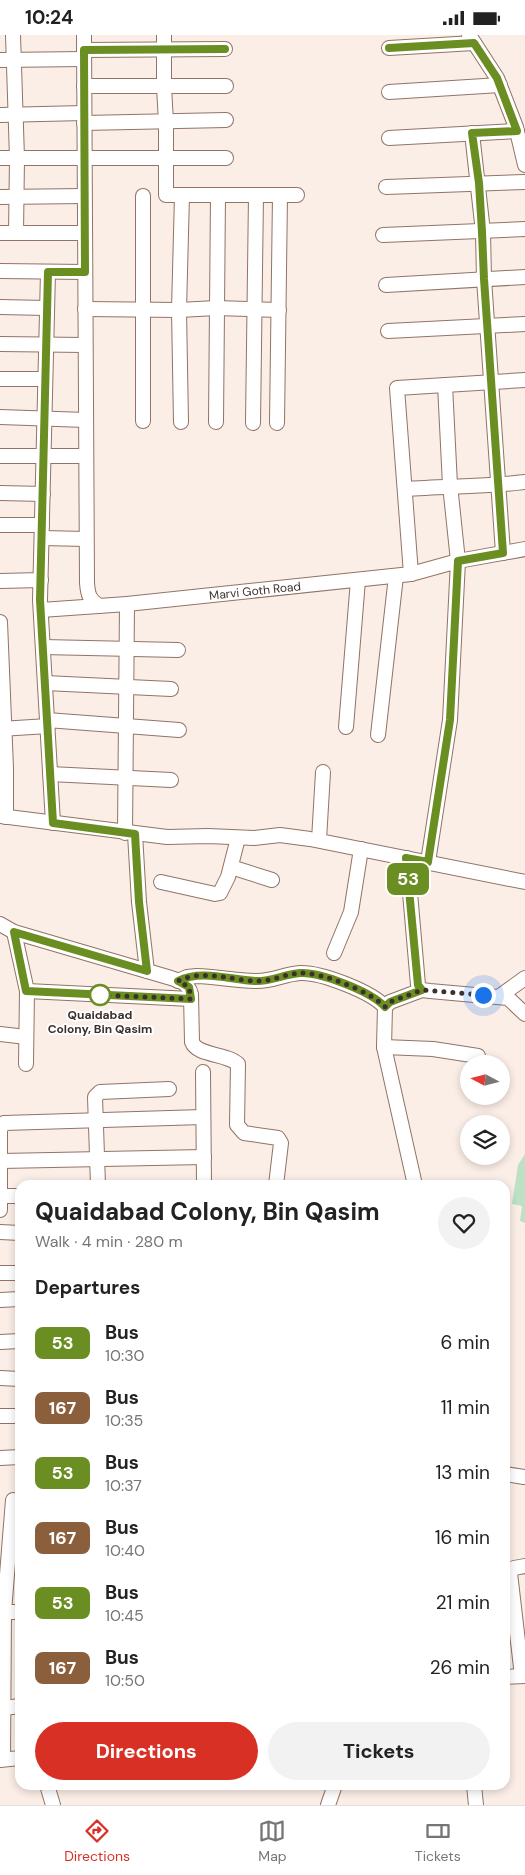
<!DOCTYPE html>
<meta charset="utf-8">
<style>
:root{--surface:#fff;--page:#f2f2f2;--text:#222;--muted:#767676;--line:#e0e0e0;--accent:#d93025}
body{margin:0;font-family:"DM Sans",sans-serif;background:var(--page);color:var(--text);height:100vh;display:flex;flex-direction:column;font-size:19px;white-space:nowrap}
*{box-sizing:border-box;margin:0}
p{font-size:16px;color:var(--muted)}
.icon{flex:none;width:28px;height:28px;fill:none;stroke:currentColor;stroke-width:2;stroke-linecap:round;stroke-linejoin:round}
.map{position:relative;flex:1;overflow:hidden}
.sheet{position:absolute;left:15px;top:1145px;width:495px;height:610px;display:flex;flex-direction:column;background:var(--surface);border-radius:15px;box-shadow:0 2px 8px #0003}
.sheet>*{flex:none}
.badge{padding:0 10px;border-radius:8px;font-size:18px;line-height:32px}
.needle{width:32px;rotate:277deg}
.fabs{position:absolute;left:460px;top:1020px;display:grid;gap:10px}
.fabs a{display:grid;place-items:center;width:50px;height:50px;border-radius:50%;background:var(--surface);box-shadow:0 2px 8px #0003;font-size:25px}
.you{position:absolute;width:25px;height:25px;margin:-12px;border:4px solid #fff;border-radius:50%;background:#1a73e8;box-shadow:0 0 0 8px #1a73e833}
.map>.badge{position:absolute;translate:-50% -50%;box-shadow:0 0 0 2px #fff}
h2{padding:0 20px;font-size:19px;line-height:45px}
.round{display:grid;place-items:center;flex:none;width:52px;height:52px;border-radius:26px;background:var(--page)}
.head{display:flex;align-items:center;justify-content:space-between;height:85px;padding:0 20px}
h1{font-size:24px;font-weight:700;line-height:38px}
.cta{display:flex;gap:10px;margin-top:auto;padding:10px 20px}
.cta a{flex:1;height:58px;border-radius:30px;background:var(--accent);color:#fff;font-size:20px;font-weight:700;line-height:58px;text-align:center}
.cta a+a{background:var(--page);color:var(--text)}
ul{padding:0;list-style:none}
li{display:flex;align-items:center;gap:15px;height:65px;padding:0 20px}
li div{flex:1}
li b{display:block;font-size:19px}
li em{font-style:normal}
li .badge{min-width:55px;font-weight:700;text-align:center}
.status{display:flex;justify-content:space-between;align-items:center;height:35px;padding:0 25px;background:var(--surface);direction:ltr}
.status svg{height:14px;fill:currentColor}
.dock{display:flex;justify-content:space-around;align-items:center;height:70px;border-top:1px solid var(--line);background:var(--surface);font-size:14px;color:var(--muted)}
.dock a{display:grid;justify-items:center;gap:2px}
.dock .on{color:var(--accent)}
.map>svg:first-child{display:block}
.green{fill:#bce1c5}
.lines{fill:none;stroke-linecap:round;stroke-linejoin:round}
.minor-casing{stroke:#917465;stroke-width:16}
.minor{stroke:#fff;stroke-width:14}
.line-casing{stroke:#fff;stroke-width:11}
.line{stroke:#6b8e23;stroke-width:8}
.walk{stroke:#3d302a;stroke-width:5;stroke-dasharray:0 9}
.stop-dot{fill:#fff;stroke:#6b8e23;stroke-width:2.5}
.labels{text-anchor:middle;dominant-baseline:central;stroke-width:4;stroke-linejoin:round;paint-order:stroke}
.street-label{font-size:12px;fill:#3d302a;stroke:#fff}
.stop-label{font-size:12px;font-weight:bold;fill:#3d302a;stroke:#fff}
</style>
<div class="status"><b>10:24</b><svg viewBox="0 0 49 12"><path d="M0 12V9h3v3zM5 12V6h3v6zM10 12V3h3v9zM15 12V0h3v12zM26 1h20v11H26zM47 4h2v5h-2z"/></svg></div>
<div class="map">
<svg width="525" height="1770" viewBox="0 0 525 1770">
<rect width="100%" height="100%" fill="#fbeee7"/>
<polygon class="green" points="525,1119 525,1188 520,1186 522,1171 512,1169 518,1130"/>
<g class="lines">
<defs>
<g id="minor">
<polyline points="13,0 17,123 16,198"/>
<path d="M84,0L87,548C88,560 89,564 99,571"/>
<polyline points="164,0 164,52 166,87 166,160 297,160"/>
<polyline points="469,0 497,43 516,92 525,130"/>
<polyline points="389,13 474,8"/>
<polyline points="84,15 225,14"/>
<polyline points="0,25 84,24"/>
<polyline points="84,51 226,51"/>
<polyline points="389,57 500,50"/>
<polyline points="0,80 84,78"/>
<polyline points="84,88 226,85"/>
<polyline points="472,98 483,197 484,244 503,518"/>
<polyline points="389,103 517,96"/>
<polyline points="0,123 226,123"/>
<polyline points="386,152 525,147"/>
<polyline points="143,161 143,386"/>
<polyline points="0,162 84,161"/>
<polyline points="0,198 85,198"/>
<polyline points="383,200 525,194"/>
<polyline points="0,236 85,237"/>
<polyline points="48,237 40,565 53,788"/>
<polyline points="386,250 525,242"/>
<polyline points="0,272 47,273"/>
<polyline points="85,274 179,275 216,273 279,275"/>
<polyline points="388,296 525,289"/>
<polyline points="0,309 85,310"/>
<polyline points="0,344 45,344"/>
<polyline points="0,382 86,385"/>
<polyline points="181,387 179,275 182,160"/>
<polyline points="216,387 218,160"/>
<polyline points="253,388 256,160"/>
<polyline points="277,388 280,160"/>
<polyline points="0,421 86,421"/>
<path d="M405,454C445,451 485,452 525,447"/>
<polyline points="0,458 43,459"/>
<polyline points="0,490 42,490"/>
<polyline points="42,503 86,504"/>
<polyline points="411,539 397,353 525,345"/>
<polyline points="0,546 41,545"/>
<polyline points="41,575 127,569 411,539 458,526 525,514"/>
<polyline points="0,587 6,733 6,782"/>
<polyline points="43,612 178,615"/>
<polyline points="45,648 171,654"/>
<polyline points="47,685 179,695"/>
<polyline points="346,692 358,545"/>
<polyline points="0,694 48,691"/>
<polyline points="378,700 396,541"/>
<polyline points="50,739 171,745"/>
<polyline points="0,781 167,802 208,801 254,803 280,800 310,804 525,847"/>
<polyline points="125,798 127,569"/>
<polyline points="135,799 139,867 147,936"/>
<polyline points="319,805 323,737"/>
<polyline points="407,823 418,950 422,955 430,956 508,963 525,979"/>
<polyline points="428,827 450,685 458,526 450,450 445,350"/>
<polyline points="231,832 272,845"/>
<polyline points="161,847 215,859 220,858 228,842 238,803"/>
<path d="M0,889L14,897L171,943C181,946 188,948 191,959L192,1007C197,1021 226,1018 238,1029L237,1090L244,1098L278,1103L281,1108L276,1150"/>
<polyline points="14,897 27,956 26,1029"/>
<polyline points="334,918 351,877 361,814"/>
<path d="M178,946L187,942L197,941C216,942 235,945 255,946C270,947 285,939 300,938C321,937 372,957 385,972"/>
<polyline points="27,956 191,964"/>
<polyline points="500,961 525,943"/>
<polyline points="0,999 26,1002"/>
<polyline points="384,1012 433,1014 478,1021"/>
<polyline points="203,1037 204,1150"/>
<polyline points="1,1126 204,1122"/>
<polyline points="98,1150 95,1062 100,1057 169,1054"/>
<polyline points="415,1150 384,1012 385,972 390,967 422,955"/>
<polyline points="1,1161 20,1161"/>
<polyline points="0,1175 0,1094 4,1088 203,1082"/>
<polyline points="0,1197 20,1198"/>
<polyline points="0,1238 20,1238"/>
<polyline points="0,1265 20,1264"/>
<polyline points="0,1307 20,1306"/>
<polyline points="0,1343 20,1344"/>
<polyline points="0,1381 20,1381"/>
<polyline points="0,1423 20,1422"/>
<polyline points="505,1439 524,1442"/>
<polyline points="0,1577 20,1577"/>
<polyline points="522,1641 510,1538 514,1533 525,1531"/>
<polyline points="505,1642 525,1641"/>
<polyline points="4,1673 20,1671"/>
<polyline points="3,1724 4,1577 13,1465"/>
<polyline points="0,1725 20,1723"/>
<polyline points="47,1750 53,1770"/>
<polyline points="474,1750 476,1770"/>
<polyline points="328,1770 335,1750"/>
</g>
</defs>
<use href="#minor" class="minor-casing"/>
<use href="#minor" class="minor"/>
</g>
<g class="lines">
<defs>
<path id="line" d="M225,14L84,15L85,237H48L40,565L53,788L135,799L139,867L147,936L14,897L26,956L191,964L189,952L178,946C202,934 230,945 255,946C270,947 285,939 300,938C321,937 372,957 385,972L390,967L422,955L418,950L406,823L428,827L450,685L458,526L503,518L484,244L482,197L479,148L472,98L517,96L497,43L474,8L389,13"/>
</defs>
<use href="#line" class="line-casing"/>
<use href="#line" class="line"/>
<path class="walk" d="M100,960L191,964L189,952L178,946C202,934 230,945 255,946C270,947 285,939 300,938C321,937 372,957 385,972L390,967L422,955L483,960"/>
</g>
<circle class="stop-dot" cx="100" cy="960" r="10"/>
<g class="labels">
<g class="street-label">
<text transform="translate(255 556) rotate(-6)">Marvi Goth Road</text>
</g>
<g class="stop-label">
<text x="100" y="980">Quaidabad<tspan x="100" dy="14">Colony, Bin Qasim</tspan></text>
</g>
</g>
</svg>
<div class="fabs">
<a><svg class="needle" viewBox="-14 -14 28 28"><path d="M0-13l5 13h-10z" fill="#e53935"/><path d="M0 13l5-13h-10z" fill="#767676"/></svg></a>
<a><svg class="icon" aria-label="layers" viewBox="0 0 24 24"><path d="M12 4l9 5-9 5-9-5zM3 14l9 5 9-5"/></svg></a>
</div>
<div class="you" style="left:483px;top:960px"></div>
<b class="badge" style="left:408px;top:844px;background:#6b8e23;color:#fff">53</b>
<section class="sheet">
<div class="head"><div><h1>Quaidabad Colony, Bin Qasim</h1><p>Walk · 4 min · 280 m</p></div><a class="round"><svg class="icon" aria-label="heart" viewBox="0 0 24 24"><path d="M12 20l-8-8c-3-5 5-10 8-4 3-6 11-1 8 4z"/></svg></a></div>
<h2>Departures</h2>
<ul>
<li><span class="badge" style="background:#6b8e23;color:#fff">53</span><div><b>Bus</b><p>10:30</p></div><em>6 min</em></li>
<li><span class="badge" style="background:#8b5e3c;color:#fff">167</span><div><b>Bus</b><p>10:35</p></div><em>11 min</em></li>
<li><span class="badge" style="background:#6b8e23;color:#fff">53</span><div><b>Bus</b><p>10:37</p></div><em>13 min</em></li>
<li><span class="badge" style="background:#8b5e3c;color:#fff">167</span><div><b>Bus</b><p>10:40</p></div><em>16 min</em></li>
<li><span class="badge" style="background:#6b8e23;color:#fff">53</span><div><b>Bus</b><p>10:45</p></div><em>21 min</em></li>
<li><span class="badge" style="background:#8b5e3c;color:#fff">167</span><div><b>Bus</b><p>10:50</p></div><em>26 min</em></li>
</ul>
<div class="cta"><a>Directions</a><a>Tickets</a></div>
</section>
</div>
<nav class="dock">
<a class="on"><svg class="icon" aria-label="directions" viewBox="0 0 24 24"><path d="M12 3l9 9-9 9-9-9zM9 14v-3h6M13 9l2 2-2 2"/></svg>Directions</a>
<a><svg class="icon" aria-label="map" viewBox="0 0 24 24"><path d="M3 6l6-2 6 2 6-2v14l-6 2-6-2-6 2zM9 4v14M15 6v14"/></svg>Map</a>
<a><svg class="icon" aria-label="tickets" viewBox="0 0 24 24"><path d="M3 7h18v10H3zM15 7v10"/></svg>Tickets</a>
</nav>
